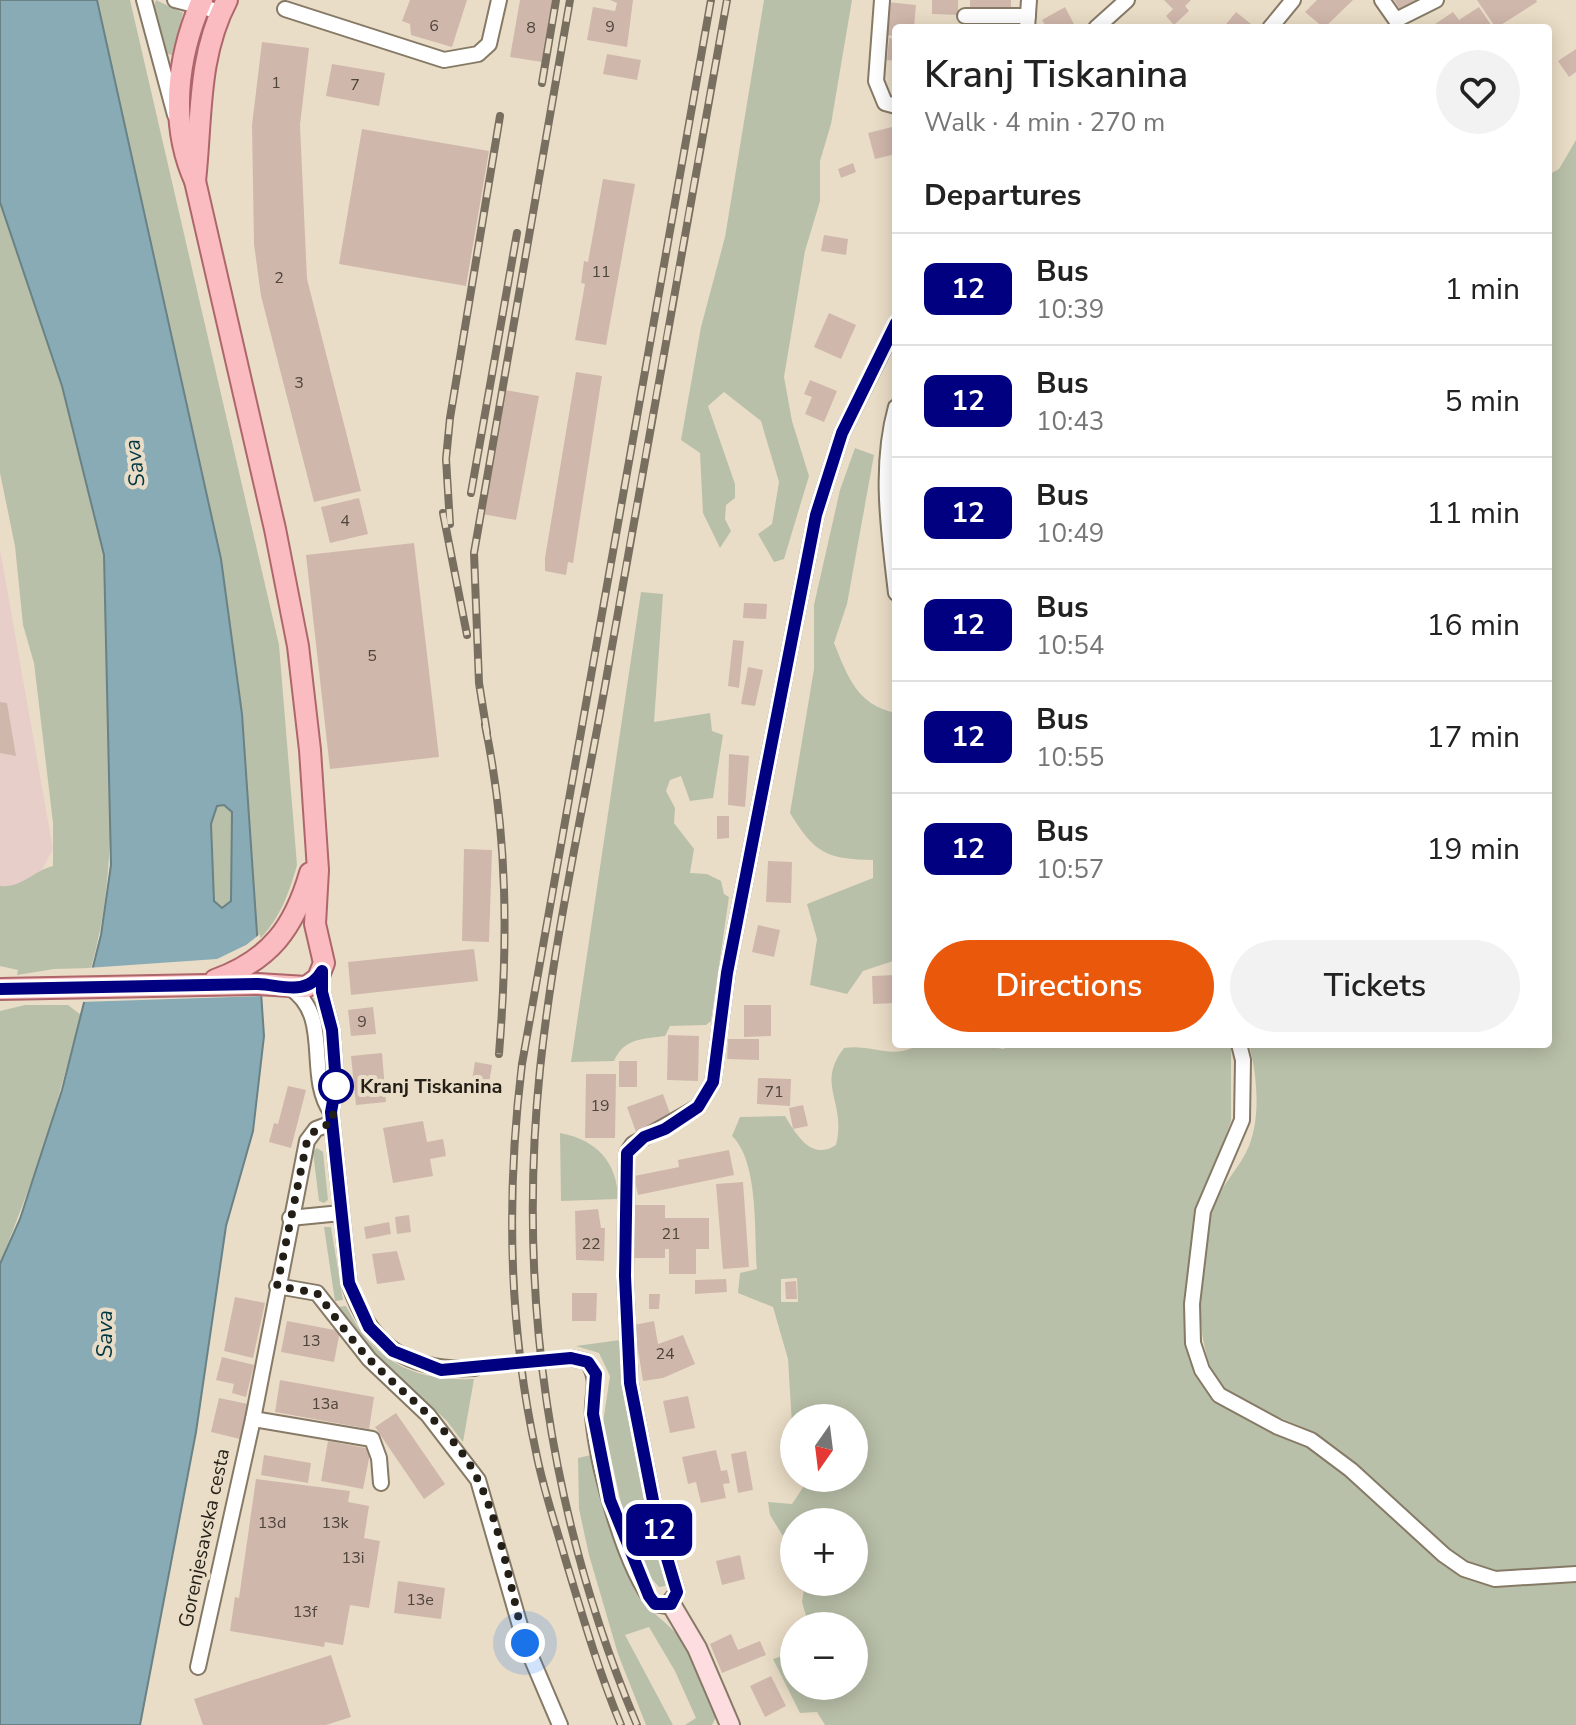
<!DOCTYPE html>
<meta charset="utf-8">
<style>
:root{--surface:#fff;--page:#f2f2f2;--text:#222;--muted:#767676;--line:#e0e0e0;--accent:#ea580c}
body{margin:0;font-family:"Nunito Sans",sans-serif;background:var(--page);color:var(--text);height:100vh;display:flex;flex-direction:column;font-size:30px;white-space:nowrap}
*{box-sizing:border-box;margin:0}
p{font-size:26px;color:var(--muted)}
.icon{flex:none;width:44px;height:44px;fill:none;stroke:currentColor;stroke-width:2;stroke-linecap:round;stroke-linejoin:round}
.map{position:relative;flex:1;overflow:hidden}
.panel{position:absolute;left:892px;top:24px;width:660px;height:1024px;display:flex;flex-direction:column;background:var(--surface);border-radius:8px;box-shadow:0 4px 20px #0003}
.panel>*{flex:none}
.badge{padding:0 16px;border-radius:12px;font-size:28px;line-height:52px}
.needle{width:52px;rotate:194deg}
.controls{position:absolute;left:780px;top:1404px;display:grid;gap:16px}
.controls a{display:grid;place-items:center;width:88px;height:88px;border-radius:50%;background:var(--surface);box-shadow:0 4px 20px #0003;font-size:40px}
.you{position:absolute;width:40px;height:40px;margin:-20px;border:6px solid #fff;border-radius:50%;background:#1a73e8;box-shadow:0 0 0 12px #1a73e833}
.map>.badge{position:absolute;translate:-50% -50%;box-shadow:0 0 0 4px #fff}
h2{padding:0 32px;font-size:30px;line-height:72px}
.round{display:grid;place-items:center;flex:none;width:84px;height:84px;border-radius:42px;background:var(--page)}
.head{display:flex;align-items:center;justify-content:space-between;height:136px;padding:0 32px}
h1{font-size:38px;font-weight:600;line-height:60px}
.cta{display:flex;gap:16px;margin-top:auto;padding:16px 32px}
.cta a{flex:1;height:92px;border-radius:48px;background:var(--accent);color:#fff;font-size:32px;font-weight:600;line-height:92px;text-align:center}
.cta a+a{background:var(--page);color:var(--text)}
ul{padding:0;list-style:none}
li{display:flex;align-items:center;gap:24px;height:112px;padding:0 32px;border-top:2px solid var(--line)}
li div{flex:1}
li b{display:block;font-size:30px}
li em{font-style:normal}
li .badge{min-width:88px;font-weight:700;text-align:center}
.map>svg:first-child{display:block}
.commercial{fill:#e8cec8}
.green{fill:#b9c0a9;fill-rule:evenodd}
.water{fill:#88abb5;stroke:#6a8185;stroke-width:2;fill-rule:evenodd}
.pier{fill:#eaddc7}
.building{fill:#d0b7ac}
.lines{fill:none;stroke-linecap:round;stroke-linejoin:round}
.street-tunnel{stroke:#c2b7a4;stroke-width:14;stroke-dasharray:14 7;stroke-linecap:butt}
.street-casing{stroke:#867a66;stroke-width:18}
.secondary-casing{stroke:#867a66;stroke-width:22}
.primary-casing{stroke:#ad676a;stroke-width:24}
.street{stroke:#fff;stroke-width:14}
.secondary{stroke:#fddde0;stroke-width:18}
.primary{stroke:#fabbc1;stroke-width:20}
.rail-casing{stroke:#786f61;stroke-width:8}
.rail{stroke:#eaddc7;stroke-width:5;stroke-dasharray:15;stroke-linecap:butt}
.line-casing{stroke:#fff;stroke-width:18}
.line{stroke:#000080;stroke-width:12}
.walk{stroke:#231e16;stroke-width:8;stroke-dasharray:0 14.4}
.stop-dot{fill:#fff;stroke:#000080;stroke-width:4}
.labels{text-anchor:middle;dominant-baseline:central;stroke-width:8;stroke-linejoin:round;paint-order:stroke}
.number-label{font-size:16px;fill:#4e443c}
.stop-label{font-size:20px;font-weight:bold;fill:#231e16;stroke:#eaddc7;text-anchor:start}
.street-label{font-size:20px;fill:#231e16;stroke:#eaddc7}
.water-label{font-size:22px;font-style:italic;fill:#003742;stroke:#eaddc7}
</style>
<div class="map">
<svg width="1576" height="1725" viewBox="0 0 1576 1725">
<rect width="100%" height="100%" fill="#eaddc7"/>
<polygon class="commercial" points="0,549 53,849 25,901 0,891"/>
<g class="green">
<path d="M97,0H130L279,645L297,865C289,894 279,921 256,943L242,714L221,559Z"/>
<polygon points="156,0 183,13 172,55 164,53 154,6"/>
<polygon points="764,0 852,0 831,124 820,161 820,201 805,251 784,377 792,421 809,476 784,559 774,562 758,534 772,524 779,482 761,421 724,392 708,406 735,484 735,498 726,505 725,519 731,531 720,548 703,513 700,453 681,440 701,327 725,237"/>
<path d="M1576,140V1567C1547,1571 1513,1576 1485,1568C1443,1556 1399,1503 1366,1474C1346,1455 1323,1437 1297,1425C1273,1414 1246,1408 1226,1390C1190,1359 1197,1251 1212,1209C1220,1186 1240,1168 1249,1146C1261,1116 1257,1075 1249,1044H1548V175L1559,169Z"/>
<path d="M0,202C37,316 84,432 103,551C113,614 107,682 109,745C112,822 112,894 91,968L54,969L17,975L18,970L0,966V886C22,888 33,871 53,866V823L34,663L23,625L15,546L0,473Z"/>
<path d="M855,448L874,455L847,604L834,643C848,677 857,705 896,713V960L863,971L847,994L810,985L817,939L807,904L873,878V860C827,859 815,854 790,813L814,669V605L840,490Z"/>
<path d="M641,592L663,594L654,722L710,713L712,731L723,735L713,798L690,801L681,776L670,780L666,791L675,808L674,823L694,849L690,873L707,874L721,881L724,894L729,897L711,1021L706,1025L670,1026L665,1036C643,1039 624,1038 614,1061L571,1062Z"/>
<polygon points="224,805 232,812 231,901 222,908 214,901 211,824 217,806"/>
<polygon points="25,1005 68,1005 81,1015 44,1149 0,1264 0,1011"/>
<path d="M919,1044H977L1003,1049L1018,1044H1231V1121L1198,1210L1186,1299V1334L1197,1373L1216,1400L1235,1413L1308,1447L1346,1473L1462,1575L1486,1585L1576,1583V1725H825L817,1712L800,1713L773,1659L794,1652V1686H854V1626H809L802,1602L805,1582H854V1522H794V1554L770,1515L768,1502L792,1504L808,1480L795,1478H854V1418H794V1458L788,1359L773,1307L738,1293L740,1273L757,1269C754,1232 759,1162 732,1136L740,1117L785,1116C797,1136 812,1161 836,1145C847,1102 815,1085 844,1048C873,1044 895,1061 919,1044ZM797,1278L798,1302H781V1279Z"/>
<path d="M560,1133C597,1140 617,1162 618,1199L561,1201Z"/>
<polygon points="317,1148 323,1152 328,1200 324,1203 319,1201 313,1152"/>
<polygon points="324,1227 331,1227 343,1300 335,1301"/>
<path d="M346,1306C374,1362 413,1381 474,1379L463,1442L446,1420L370,1350L337,1307Z"/>
<polygon points="620,1340 640,1477 669,1580 665,1586 659,1587 648,1575 621,1503 603,1422 610,1376 599,1353 576,1346"/>
<path d="M591,1455C604,1502 615,1558 642,1599C651,1613 666,1622 677,1634C696,1657 704,1690 716,1717L712,1725H685L696,1718L675,1671L649,1627L625,1635L673,1725H646L618,1654L589,1555L579,1509L578,1458Z"/>
</g>
<path class="water" d="M0,0H97L221,559L242,714L264,1036L253,1131L226,1226L196,1432L140,1725H0V1264L20,1219L62,1090L101,935L111,865L104,555L62,386L0,202ZM224,805L232,812L231,901L222,908L214,901L211,824L217,806Z"/>
<polygon class="pier" points="260,934 265,996 80,1002 87,968 217,959 246,945"/>
<g class="building">
<polygon points="410,0 467,0 452,47 411,35 410,24 402,21"/>
<polygon points="520,0 552,0 542,62 510,57"/>
<polygon points="610,0 633,0 627,47 587,40 593,7 615,11 617,3"/>
<polygon points="932,0 958,0 958,15 932,14"/>
<rect x="970" y="0" width="41" height="9"/>
<polygon points="1164,0 1191,0 1185,6 1189,11 1174,25 1166,16 1173,9"/>
<polygon points="1317,0 1353,0 1324,28 1305,12"/>
<polygon points="1394,0 1421,0 1402,13"/>
<polygon points="1477,0 1536,0 1537,2 1496,28"/>
<polygon points="887,2 916,5 914,28 896,28 896,36 884,35"/>
<polygon points="1065,7 1076,28 1047,28 1042,20"/>
<polygon points="1479,7 1493,28 1432,26 1453,12 1459,20"/>
<polygon points="1236,12 1256,28 1223,28"/>
<polygon points="889,38 896,39 896,61 887,60"/>
<polygon points="262,42 309,48 300,125 307,279 361,491 314,502 261,296 254,244 252,125"/>
<polygon points="1576,49 1576,72 1569,77 1558,61"/>
<polygon points="607,54 641,60 637,80 603,74"/>
<polygon points="332,64 385,73 379,106 326,96"/>
<polygon points="896,126 896,154 875,159 868,133"/>
<polygon points="362,129 489,151 466,286 339,264"/>
<polygon points="853,163 856,172 841,178 838,169"/>
<polygon points="603,179 635,184 606,345 575,340 585,284 581,283 584,261 588,262"/>
<polygon points="824,235 848,239 846,255 821,251"/>
<polygon points="829,313 856,325 841,359 814,347"/>
<polygon points="576,372 602,376 573,563 568,562 566,575 545,571 545,558"/>
<polygon points="810,380 837,391 824,422 805,414 812,397 804,394"/>
<polygon points="505,390 539,396 516,520 482,514"/>
<polygon points="359,498 368,534 330,543 321,507"/>
<polygon points="414,543 439,757 330,769 306,555"/>
<polygon points="744,603 767,604 766,619 743,618"/>
<polygon points="733,640 744,641 739,688 728,686"/>
<polygon points="748,667 763,670 755,706 741,704"/>
<polygon points="0,702 7,703 16,756 0,753"/>
<polygon points="729,754 749,756 745,807 728,805"/>
<polygon points="717,816 729,816 729,838 717,839"/>
<polygon points="464,849 492,850 489,942 462,941"/>
<polygon points="768,861 792,862 791,903 766,902"/>
<polygon points="758,925 780,930 774,957 752,952"/>
<polygon points="474,949 478,981 351,995 348,962"/>
<polygon points="896,975 896,1003 873,1004 872,976"/>
<polygon points="744,1005 771,1005 771,1036 744,1037"/>
<polygon points="373,1007 376,1034 351,1036 348,1010"/>
<polygon points="668,1035 699,1036 698,1081 667,1080"/>
<polygon points="728,1039 759,1039 759,1060 727,1059"/>
<polygon points="382,1053 386,1102 356,1105 351,1056"/>
<rect x="619" y="1061" width="18" height="26"/>
<polygon points="475,1062 492,1065 489,1083 472,1080"/>
<polygon points="586,1074 616,1074 615,1138 585,1138"/>
<polygon points="758,1078 791,1079 790,1106 757,1104"/>
<polygon points="288,1086 306,1090 291,1148 269,1142 274,1123 278,1124"/>
<polygon points="663,1094 672,1119 636,1132 627,1107"/>
<polygon points="803,1105 808,1126 793,1129 789,1108"/>
<polygon points="423,1121 427,1142 443,1139 446,1156 430,1159 433,1176 393,1183 383,1128"/>
<polygon points="729,1150 734,1175 638,1195 634,1176 679,1167 678,1160"/>
<polygon points="743,1182 749,1267 723,1269 716,1184"/>
<polygon points="634,1205 665,1205 665,1218 709,1218 709,1249 696,1249 696,1274 669,1274 669,1249 665,1249 665,1258 634,1258"/>
<polygon points="598,1209 601,1228 605,1228 604,1261 576,1260 575,1211"/>
<polygon points="409,1215 411,1232 397,1234 395,1217"/>
<polygon points="389,1222 391,1234 366,1239 364,1227"/>
<polygon points="397,1251 405,1280 377,1284 372,1254"/>
<polygon points="726,1279 727,1292 695,1294 695,1280"/>
<polygon points="796,1281 797,1299 786,1299 785,1282"/>
<polygon points="572,1293 597,1293 596,1321 572,1321"/>
<polygon points="649,1294 660,1294 659,1309 649,1309"/>
<polygon points="235,1297 265,1303 253,1358 224,1351"/>
<polygon points="287,1321 340,1331 334,1362 281,1352"/>
<polygon points="654,1321 658,1344 683,1335 695,1364 663,1378 643,1381 634,1325"/>
<polygon points="222,1357 254,1365 246,1397 232,1393 234,1384 216,1380"/>
<polygon points="280,1380 374,1397 369,1429 275,1412"/>
<polygon points="688,1396 695,1428 670,1433 663,1401"/>
<polygon points="219,1398 248,1404 240,1439 211,1432"/>
<polygon points="396,1413 445,1484 424,1499 375,1427"/>
<polygon points="328,1441 371,1449 363,1489 321,1481"/>
<polygon points="716,1450 721,1471 727,1470 730,1483 723,1484 726,1498 701,1503 696,1482 688,1484 682,1457"/>
<polygon points="746,1451 753,1490 738,1493 731,1454"/>
<polygon points="264,1455 311,1463 308,1483 261,1475"/>
<polygon points="256,1479 350,1491 348,1502 369,1506 364,1538 380,1541 369,1608 350,1605 343,1645 325,1642 324,1647 230,1631 235,1597 239,1598"/>
<polygon points="740,1555 745,1579 722,1585 716,1561"/>
<polygon points="398,1581 445,1588 441,1619 394,1613"/>
<polygon points="731,1634 738,1650 760,1641 766,1655 722,1673 710,1644"/>
<polygon points="331,1655 351,1717 326,1725 203,1725 194,1699"/>
<polygon points="771,1676 786,1706 765,1717 750,1686"/>
</g>
<g class="lines">
<polyline class="street-tunnel" points="475,1368 571,1358"/>
<defs>
<g id="street">
<polyline points="144,0 175,115"/>
<polyline points="175,0 221,12"/>
<polyline points="882,0 876,81 885,103 896,106"/>
<polyline points="1382,0 1396,20 1436,0"/>
<polyline points="285,9 444,60 478,54 489,44 499,0"/>
<polyline points="965,16 1028,16"/>
<polyline points="1027,28 1029,0"/>
<polyline points="1096,28 1127,0"/>
<polyline points="1270,28 1293,0"/>
<path d="M896,407C879,467 889,532 896,593"/>
<path d="M322,971V992L332,1030L336,1084L331,1112L349,1283C370,1347 409,1372 475,1368"/>
<path d="M290,988C333,1016 305,1075 331,1112"/>
<polyline points="1239,1044 1243,1060 1242,1120 1203,1211 1192,1304 1193,1343 1202,1370 1219,1395 1278,1427 1311,1440 1351,1470 1444,1555 1464,1569 1495,1579 1576,1574"/>
<polyline points="290,1218 341,1213"/>
<polyline points="277,1286 317,1293 369,1359 428,1415 478,1480 525,1643 560,1725"/>
<path d="M571,1358L588,1362C601,1383 591,1394 593,1416C597,1464 624,1567 655,1604L666,1606L677,1592L659,1531L630,1383L625,1276L627,1153L633,1144L698,1107L713,1082L727,973L816,515L842,433L896,324"/>
<polyline points="253,1419 372,1439 379,1458 381,1483"/>
<polyline points="198,1667 253,1419 307,1141 316,1129 332,1123"/>
</g>
<polyline id="secondary" points="671,1604 697,1648 730,1725"/>
<g id="primary">
<path d="M195,181C202,119 197,57 227,0"/>
<path d="M215,980C270,960 294,928 310,873"/>
<path d="M0,989L258,984L306,987L318,978L324,963L315,924L318,870L310,750L298,646L275,529L195,181C169,123 177,57 202,0"/>
</g>
</defs>
<use href="#street" class="street-casing"/>
<use href="#secondary" class="secondary-casing"/>
<use href="#primary" class="primary-casing"/>
<use href="#street" class="street"/>
<use href="#secondary" class="secondary"/>
<use href="#primary" class="primary"/>
<defs>
<g id="rail">
<polyline points="542,83 556,0"/>
<polyline points="471,493 517,233"/>
<polyline points="443,513 467,635"/>
<polyline points="450,524 446,459 450,418 500,116"/>
<path d="M485,725C508,835 508,942 499,1054"/>
<polyline points="487,733 479,683 474,553 570,0"/>
<path d="M621,1725C598,1670 582,1614 565,1558C555,1523 543,1488 536,1452C508,1323 506,1195 522,1064L711,0"/>
<path d="M637,1725C549,1516 517,1294 540,1069C554,935 585,802 608,669C647,446 687,223 727,0"/>
</g>
</defs>
<use href="#rail" class="rail-casing"/>
<use href="#rail" class="rail"/>
</g>
<g class="lines">
<defs>
<path id="line" d="M0,989L258,984C282,985 307,997 322,971V992L332,1030L336,1084L331,1112L349,1283L369,1327L393,1351L441,1370L571,1358L588,1362L596,1374L593,1414L610,1500L649,1596L655,1604H671L677,1592L659,1531L630,1383L625,1276L627,1153L644,1137L665,1129L698,1107L713,1082L727,973L816,515L842,433L896,323"/>
</defs>
<use href="#line" class="line-casing"/>
<use href="#line" class="line"/>
<path class="walk" d="M336,1086L332,1123L316,1129L307,1141L277,1286L317,1293C334,1315 351,1340 370,1360C406,1397 454,1430 477,1478C502,1527 510,1589 525,1643"/>
</g>
<circle class="stop-dot" cx="336" cy="1086" r="16"/>
<g class="labels">
<g class="number-label">
<text x="434" y="26">6</text>
<text x="610" y="27">9</text>
<text x="531" y="28">8</text>
<text x="276" y="83">1</text>
<text x="355" y="85">7</text>
<text x="601" y="272">11</text>
<text x="279" y="278">2</text>
<text x="299" y="383">3</text>
<text x="345" y="521">4</text>
<text x="372" y="656">5</text>
<text x="362" y="1022">9</text>
<text x="774" y="1092">71</text>
<text x="600" y="1106">19</text>
<text x="671" y="1234">21</text>
<text x="591" y="1244">22</text>
<text x="311" y="1341">13</text>
<text x="665" y="1354">24</text>
<text x="325" y="1404">13a</text>
<text x="272" y="1523">13d</text>
<text x="335" y="1523">13k</text>
<text x="353" y="1558">13i</text>
<text x="420" y="1600">13e</text>
<text x="305" y="1612">13f</text>
</g>
<g class="stop-label">
<text x="360" y="1086">Kranj Tiskanina</text>
</g>
<g class="street-label">
<text transform="translate(204 1538) rotate(-78)">Gorenjesavska cesta</text>
</g>
<g class="water-label">
<text transform="translate(135 463) rotate(-97)">Sava</text>
<text transform="translate(105 1334) rotate(-90)">Sava</text>
</g>
</g>
</svg>
<div class="controls">
<a><svg class="needle" viewBox="-14 -14 28 28"><path d="M0-13l5 13h-10z" fill="#e53935"/><path d="M0 13l5-13h-10z" fill="#767676"/></svg></a>
<a>+</a>
<a>−</a>
</div>
<div class="you" style="left:525px;top:1643px"></div>
<b class="badge" style="left:659px;top:1530px;background:#000080;color:#fff">12</b>
<section class="panel">
<div class="head"><div><h1>Kranj Tiskanina</h1><p>Walk · 4 min · 270 m</p></div><a class="round"><svg class="icon" aria-label="heart" viewBox="0 0 24 24"><path d="M12 20l-8-8c-3-5 5-10 8-4 3-6 11-1 8 4z"/></svg></a></div>
<h2>Departures</h2>
<ul>
<li><span class="badge" style="background:#000080;color:#fff">12</span><div><b>Bus</b><p>10:39</p></div><em>1 min</em></li>
<li><span class="badge" style="background:#000080;color:#fff">12</span><div><b>Bus</b><p>10:43</p></div><em>5 min</em></li>
<li><span class="badge" style="background:#000080;color:#fff">12</span><div><b>Bus</b><p>10:49</p></div><em>11 min</em></li>
<li><span class="badge" style="background:#000080;color:#fff">12</span><div><b>Bus</b><p>10:54</p></div><em>16 min</em></li>
<li><span class="badge" style="background:#000080;color:#fff">12</span><div><b>Bus</b><p>10:55</p></div><em>17 min</em></li>
<li><span class="badge" style="background:#000080;color:#fff">12</span><div><b>Bus</b><p>10:57</p></div><em>19 min</em></li>
</ul>
<div class="cta"><a>Directions</a><a>Tickets</a></div>
</section>
</div>
